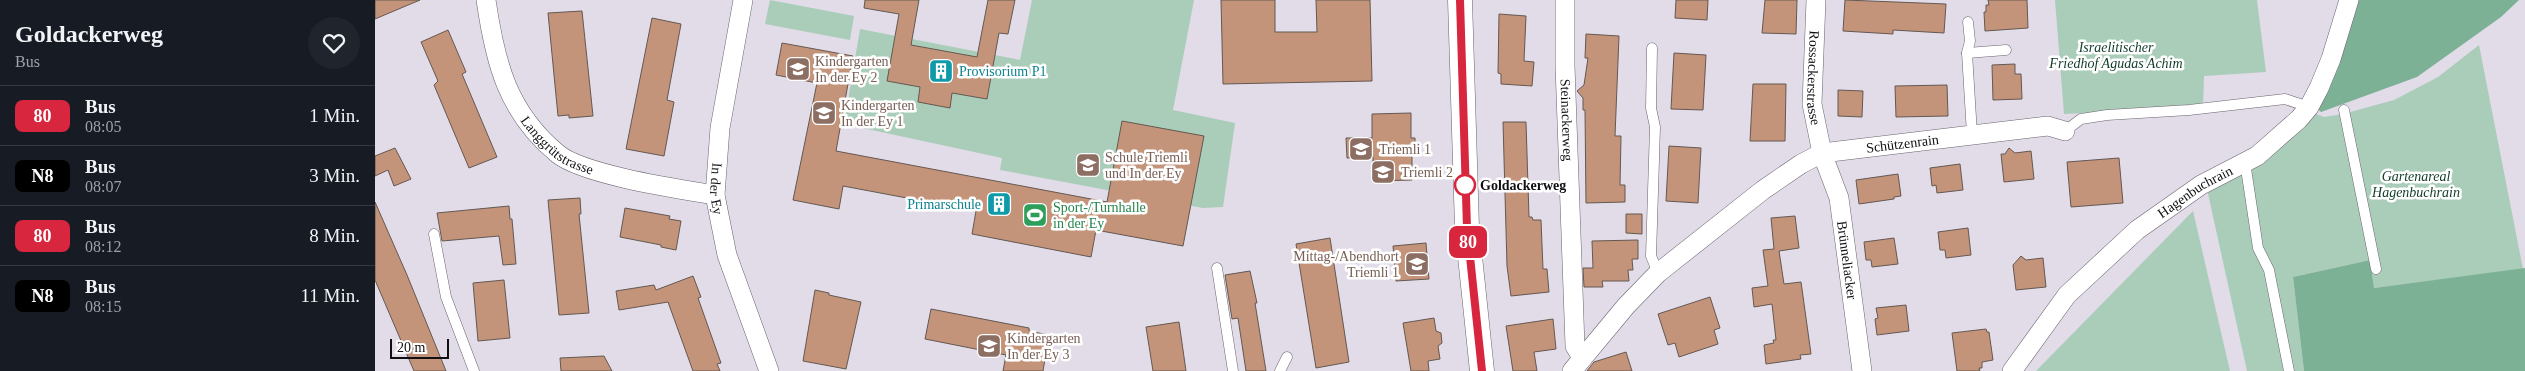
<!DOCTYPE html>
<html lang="de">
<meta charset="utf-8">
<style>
:root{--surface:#171b24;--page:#20242c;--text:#f1f3f6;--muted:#9ea1a6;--line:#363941}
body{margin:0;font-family:Georgia,serif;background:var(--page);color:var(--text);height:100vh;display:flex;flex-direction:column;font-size:19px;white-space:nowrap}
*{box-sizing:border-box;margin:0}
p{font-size:16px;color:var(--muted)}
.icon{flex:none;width:28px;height:28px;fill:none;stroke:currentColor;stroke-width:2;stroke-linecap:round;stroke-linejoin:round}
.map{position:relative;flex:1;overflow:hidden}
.sheet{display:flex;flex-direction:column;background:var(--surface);width:375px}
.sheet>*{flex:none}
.badge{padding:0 10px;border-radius:8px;font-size:18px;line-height:32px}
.scale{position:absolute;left:15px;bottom:12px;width:59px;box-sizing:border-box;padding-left:5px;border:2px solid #110f13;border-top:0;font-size:14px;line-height:18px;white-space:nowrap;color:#110f13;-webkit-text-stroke:4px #fff;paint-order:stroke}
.map>.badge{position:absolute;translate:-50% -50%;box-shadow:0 0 0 2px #fff}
.round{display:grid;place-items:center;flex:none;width:52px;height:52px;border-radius:26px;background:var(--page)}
.overview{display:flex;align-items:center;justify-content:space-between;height:85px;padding:0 15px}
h1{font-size:24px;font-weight:700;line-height:38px}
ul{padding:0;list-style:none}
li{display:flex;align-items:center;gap:15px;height:60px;padding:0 15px;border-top:1px solid var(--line)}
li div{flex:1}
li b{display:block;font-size:19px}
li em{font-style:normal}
li .badge{min-width:55px;font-weight:700;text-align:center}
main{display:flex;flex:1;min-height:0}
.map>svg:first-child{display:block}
.green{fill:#aacdb9}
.forest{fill:#7db196}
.building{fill:#c3947a;stroke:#645852}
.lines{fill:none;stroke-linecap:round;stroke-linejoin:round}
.service-casing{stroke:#69646f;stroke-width:11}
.minor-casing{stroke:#69646f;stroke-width:20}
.tertiary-casing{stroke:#69646f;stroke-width:25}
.service{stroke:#fff;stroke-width:10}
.minor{stroke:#fff;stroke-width:19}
.tertiary{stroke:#fff;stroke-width:24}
.line-casing{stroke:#fff;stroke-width:11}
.line{stroke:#d7263d;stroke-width:8}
.stop-dot{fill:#fff;stroke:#d7263d;stroke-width:2.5}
.labels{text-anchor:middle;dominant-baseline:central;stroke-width:5;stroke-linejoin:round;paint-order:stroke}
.park-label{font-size:14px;font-style:italic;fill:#103b28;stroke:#fff}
.education-label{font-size:14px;fill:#785e54;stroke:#fff;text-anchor:start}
.culture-label{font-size:14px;fill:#0d838f;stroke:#fff;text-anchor:start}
.street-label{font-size:14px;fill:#110f13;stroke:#fff}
.stop-label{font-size:14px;font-weight:bold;fill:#110f13;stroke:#fff;text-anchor:start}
.leisure-label{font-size:14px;fill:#27864d;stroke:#fff;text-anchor:start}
</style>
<main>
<section class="sheet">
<div class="overview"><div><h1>Goldackerweg</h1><p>Bus</p></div><a class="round"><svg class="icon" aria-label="heart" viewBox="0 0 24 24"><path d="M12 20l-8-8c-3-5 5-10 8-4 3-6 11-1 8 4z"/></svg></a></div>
<ul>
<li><span class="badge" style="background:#d7263d;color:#fff">80</span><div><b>Bus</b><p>08:05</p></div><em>1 Min.</em></li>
<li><span class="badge" style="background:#000;color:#fff">N8</span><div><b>Bus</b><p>08:07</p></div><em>3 Min.</em></li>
<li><span class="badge" style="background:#d7263d;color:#fff">80</span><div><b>Bus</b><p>08:12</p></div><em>8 Min.</em></li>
<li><span class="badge" style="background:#000;color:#fff">N8</span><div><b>Bus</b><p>08:15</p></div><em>11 Min.</em></li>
</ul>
</section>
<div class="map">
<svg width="2150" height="371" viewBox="0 0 2150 371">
<rect width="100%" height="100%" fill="#e2dbe8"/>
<g class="green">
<polygon points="395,0 479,16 475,40 390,24"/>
<polygon points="657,0 819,0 798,110 860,123 848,207 828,208 625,170 627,158 469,124 485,29 645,60"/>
<polygon points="1680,0 1882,0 1891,72 1829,76 1828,107 1689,114"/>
<polygon points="2104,45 2148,269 1999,288 1995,260 1918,277 1929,371 1872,371 1832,189 1937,116 1941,114 1949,117 1968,114 2019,100 2063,77"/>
<polygon points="1818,211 1855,371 1661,371"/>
</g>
<g class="forest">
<polygon points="1980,0 2144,0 2126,17 2042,77 1946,112 1941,108"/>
<polygon points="1995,260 1999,288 2150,268 2150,371 1929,371 1918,277"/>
</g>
<g class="building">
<polygon points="0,0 45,0 0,19"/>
<polygon points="490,0 544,0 536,45 602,57 613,0 640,0 633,34 624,33 612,99 577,93 575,108 543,102 545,87 512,81 524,14 489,8"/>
<polygon points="846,0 900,0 900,32 942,32 941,0 995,0 997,81 848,84"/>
<polygon points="1301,0 1333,0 1332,20 1300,18"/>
<polygon points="1390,0 1422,0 1421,34 1387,33"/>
<polygon points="1470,0 1571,4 1569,33 1518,30 1518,34 1468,31"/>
<polygon points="1613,0 1652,0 1653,28 1610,31 1609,12 1611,12 1611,5 1614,5"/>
<polygon points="207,11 218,116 194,118 194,115 183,116 173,13"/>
<polygon points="1124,14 1151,16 1149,61 1159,62 1157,86 1126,84 1126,74 1123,73"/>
<polygon points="277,18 306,24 292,100 299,102 289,156 251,149"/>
<polygon points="73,30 91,72 87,74 122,157 94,168 59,85 63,81 46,42"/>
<polygon points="1211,34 1244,36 1240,136 1246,136 1245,185 1250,185 1250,202 1211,203 1210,110 1208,110 1208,98 1202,91 1209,85 1213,58 1210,58"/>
<polygon points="407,43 478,56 461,151 732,202 747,121 829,136 808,246 721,230 716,257 597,234 601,211 468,186 464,209 418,200 442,83 401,75"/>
<polygon points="1299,53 1331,55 1328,110 1296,109"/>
<polygon points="1640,64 1640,74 1646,74 1647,99 1618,100 1617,65"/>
<polygon points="1378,84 1411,84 1410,141 1375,141"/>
<polygon points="1572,85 1573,116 1521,117 1520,86"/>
<polygon points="1463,90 1488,91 1487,117 1463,116"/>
<polygon points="1036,113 1036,138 1040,138 1040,154 1037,154 1037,180 998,181 998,157 972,158 971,138 997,138 997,114"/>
<polygon points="1128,122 1151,122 1154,217 1157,217 1158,220 1166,220 1168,269 1172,269 1174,292 1136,296 1132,266"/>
<polygon points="1294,146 1326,148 1323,203 1291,201"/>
<polygon points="20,148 36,179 19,186 13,170 0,176 0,156"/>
<polygon points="1634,148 1640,153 1656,151 1659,179 1629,182 1626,154 1630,154"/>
<polygon points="1744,158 1748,203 1696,207 1692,162"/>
<polygon points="1585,164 1588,190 1562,193 1561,185 1557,186 1555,168"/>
<polygon points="1523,174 1526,196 1519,197 1519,199 1484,204 1481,180"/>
<polygon points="205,198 206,214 204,214 214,313 184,315 173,200"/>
<polygon points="0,202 32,275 71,371 39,371 0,280"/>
<polygon points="134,206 135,219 137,219 141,264 128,265 124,236 67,241 62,213"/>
<polygon points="250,208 295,216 294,219 306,221 301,250 286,247 286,245 245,237"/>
<polygon points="1251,214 1267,214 1267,234 1251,233"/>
<polygon points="1420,216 1424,248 1404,251 1409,284 1426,282 1436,354 1425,355 1426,359 1391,364 1389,345 1399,343 1398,340 1401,340 1397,304 1379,307 1377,288 1393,286 1388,250 1399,249 1396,218"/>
<polygon points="1593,228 1596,255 1571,258 1570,250 1565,250 1563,232"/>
<polygon points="955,238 974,362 941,368 921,244"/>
<polygon points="1519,238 1523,264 1497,267 1496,260 1491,260 1489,242"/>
<polygon points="1263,240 1263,259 1257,259 1258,270 1253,270 1254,281 1227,281 1228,287 1209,287 1208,268 1218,268 1217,241"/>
<polygon points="1051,243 1054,279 1021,281 1018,246"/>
<polygon points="1646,256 1651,260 1668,258 1671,287 1641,290 1638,265"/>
<polygon points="875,271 882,303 880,303 891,371 871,371 863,318 857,319 850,275"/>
<polygon points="318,276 326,297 323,298 346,363 342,364 345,371 318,371 293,302 244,310 241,291 279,285 281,290"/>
<polygon points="129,280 135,338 103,341 98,283"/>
<polygon points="440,290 454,293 454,295 486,302 471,369 428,361"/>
<polygon points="1335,297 1345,328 1339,330 1343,344 1304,357 1300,343 1293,345 1283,314"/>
<polygon points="1531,305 1534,331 1502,335 1500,319 1503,318 1501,308"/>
<polygon points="556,309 654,328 654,331 674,335 668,371 628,371 631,355 550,339"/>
<polygon points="1059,318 1061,331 1066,333 1067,343 1063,346 1065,359 1053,361 1054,371 1036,371 1028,323"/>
<polygon points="1178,319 1181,349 1159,352 1162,371 1138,371 1131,326"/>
<polygon points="804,322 811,371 778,371 771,327"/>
<polygon points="1611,329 1612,332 1614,332 1618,360 1607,362 1607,368 1604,368 1605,371 1582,371 1577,333"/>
<polygon points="1251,352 1257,371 1212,371 1219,362"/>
<polygon points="229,356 237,371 186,371 185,358"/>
</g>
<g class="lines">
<defs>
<g id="service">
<polyline points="1593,22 1595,41 1592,53 1597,134"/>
<polyline points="1277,48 1276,108 1280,127 1276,256 1283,273"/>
<polyline points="1592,53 1631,50"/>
<polyline points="1969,110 2001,269"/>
<polyline points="1690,131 1706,119 1732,115 1814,110 1910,99 1934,107"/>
<polyline points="1870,162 1883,248 1894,270 1914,371"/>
<polyline points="59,234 71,297 99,371"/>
<polyline points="842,268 858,371"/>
<polyline points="905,371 912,357"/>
</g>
<g id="minor">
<path id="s1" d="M111,0C120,62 132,112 183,154C209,175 304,189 340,195"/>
<path id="s2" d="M368,0L345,128L340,195L352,255L394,371"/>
<path id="s3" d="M1190,0V66L1200,346L1207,358"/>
<path id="s4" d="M1441,0L1437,104L1447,153L1464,198L1487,371"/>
<path id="s5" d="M1197,371L1251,306L1283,273L1388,190L1426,164L1447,153L1673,126L1690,131"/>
<path id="s6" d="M1637,371L1692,295L1762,230L1826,185L1882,156L1924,119L1934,107L1944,88L1956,59L1974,0"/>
</g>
<polyline id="tertiary" points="1085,0 1092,228 1107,371"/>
</defs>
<use href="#service" class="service-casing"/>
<use href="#minor" class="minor-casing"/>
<use href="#tertiary" class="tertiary-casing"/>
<use href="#service" class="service"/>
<use href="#minor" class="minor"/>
<use href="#tertiary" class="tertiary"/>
</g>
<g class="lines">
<defs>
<polyline id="line" points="1085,0 1092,228 1107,371"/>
</defs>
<use href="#line" class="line-casing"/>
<use href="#line" class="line"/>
</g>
<defs>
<symbol id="school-square" viewBox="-11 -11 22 22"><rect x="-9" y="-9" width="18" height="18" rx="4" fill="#8d6e63" stroke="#fff"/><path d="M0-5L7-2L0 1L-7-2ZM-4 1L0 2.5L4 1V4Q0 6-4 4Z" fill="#fff"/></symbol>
<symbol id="building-square" viewBox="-11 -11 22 22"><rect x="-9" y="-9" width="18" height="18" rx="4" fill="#0f9aa8" stroke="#fff"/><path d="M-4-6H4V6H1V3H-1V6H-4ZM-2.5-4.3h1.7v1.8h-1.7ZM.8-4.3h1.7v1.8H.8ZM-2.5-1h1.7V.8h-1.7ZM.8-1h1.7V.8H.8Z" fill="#fff"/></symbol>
<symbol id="stadium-square" viewBox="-11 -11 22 22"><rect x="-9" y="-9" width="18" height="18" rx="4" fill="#2e9e5b" stroke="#fff"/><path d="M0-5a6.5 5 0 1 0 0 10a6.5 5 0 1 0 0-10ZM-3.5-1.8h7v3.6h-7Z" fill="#fff"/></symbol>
</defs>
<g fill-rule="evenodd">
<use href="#school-square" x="409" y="55" width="28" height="28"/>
<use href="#building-square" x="552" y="57" width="28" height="28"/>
<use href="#school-square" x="435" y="99" width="28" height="28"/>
<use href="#school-square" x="972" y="135" width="28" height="28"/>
<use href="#school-square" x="699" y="151" width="28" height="28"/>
<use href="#school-square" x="994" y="158" width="28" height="28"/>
<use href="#building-square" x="610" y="190" width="28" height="28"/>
<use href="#stadium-square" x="646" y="201" width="28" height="28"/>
<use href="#school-square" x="1028" y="250" width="28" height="28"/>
<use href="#school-square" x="600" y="332" width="28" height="28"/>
</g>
<circle class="stop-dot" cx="1090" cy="185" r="10"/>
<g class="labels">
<g class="park-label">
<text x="1741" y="47">Israelitischer<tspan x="1741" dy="16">Friedhof Agudas Achim</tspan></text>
<text x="2041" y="176">Gartenareal<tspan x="2041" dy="16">Hagenbuchrain</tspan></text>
</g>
<g class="education-label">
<text x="440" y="61">Kindergarten<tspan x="440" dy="16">In der Ey 2</tspan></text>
<text x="466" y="105">Kindergarten<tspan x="466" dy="16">In der Ey 1</tspan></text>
<text x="1004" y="149">Triemli 1</text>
<text x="730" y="157">Schule Triemli<tspan x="730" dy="16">und In der Ey</tspan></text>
<text x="1026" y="172">Triemli 2</text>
<text x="1024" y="256" text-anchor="end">Mittag-/Abendhort<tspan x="1024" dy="16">Triemli 1</tspan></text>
<text x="632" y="338">Kindergarten<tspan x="632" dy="16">In der Ey 3</tspan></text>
</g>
<g class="culture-label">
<text x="584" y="71">Provisorium P1</text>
<text x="606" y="204" text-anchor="end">Primarschule</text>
</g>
<g class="street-label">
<text stroke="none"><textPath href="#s4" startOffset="78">Rossackerstrasse</textPath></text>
<text stroke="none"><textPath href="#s3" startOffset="120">Steinackerweg</textPath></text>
<text stroke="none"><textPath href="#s1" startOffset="169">Langgrütstrasse</textPath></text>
<text stroke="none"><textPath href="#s5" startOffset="415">Schützenrain</textPath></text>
<text stroke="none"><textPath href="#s2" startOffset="191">In der Ey</textPath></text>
<text stroke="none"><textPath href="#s6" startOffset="259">Hagenbuchrain</textPath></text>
<text stroke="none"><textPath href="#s4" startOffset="265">Brünneliacker</textPath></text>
</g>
<g class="stop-label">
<text x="1105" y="185">Goldackerweg</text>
</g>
<g class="leisure-label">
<text x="678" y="207">Sport-/Turnhalle<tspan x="678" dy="16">in der Ey</tspan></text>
</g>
</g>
</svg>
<div class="scale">20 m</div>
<b class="badge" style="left:1093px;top:242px;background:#d7263d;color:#fff">80</b>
</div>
</main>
